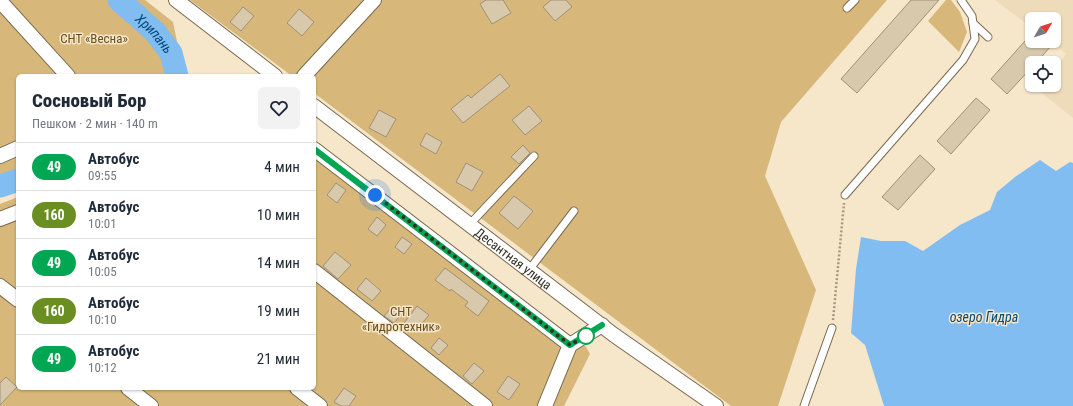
<!DOCTYPE html>
<html lang="ru">
<meta charset="utf-8">
<style>
:root{--surface:#fff;--page:#f2f2f3;--text:#1f2937;--muted:#747a83;--line:#e0e1e3}
body{margin:0;font-family:"Roboto Condensed",sans-serif;background:var(--page);color:var(--text);height:100vh;display:flex;flex-direction:column;font-size:15px;white-space:nowrap}
*{box-sizing:border-box;margin:0}
p{font-size:13px;color:var(--muted)}
.icon{flex:none;width:22px;height:22px;fill:none;stroke:currentColor;stroke-width:2;stroke-linecap:round;stroke-linejoin:round}
.map{position:relative;flex:1;overflow:hidden}
.panel{position:absolute;left:16px;top:74px;width:300px;height:316px;display:flex;flex-direction:column;background:var(--surface);border-radius:6px;box-shadow:0 1px 3px #0004}
.panel>*{flex:none}
.badge{padding:0 8px;border-radius:13px;font-size:14px;line-height:26px}
.needle{width:26px;rotate:51deg}
.tools{position:absolute;left:1025px;top:12px;display:grid;gap:8px}
.tools a{display:grid;place-items:center;width:36px;height:36px;border-radius:6px;background:var(--surface);box-shadow:0 1px 3px #0004;font-size:20px}
.you{position:absolute;width:20px;height:20px;margin:-10px;border:3px solid #fff;border-radius:50%;background:#1a73e8;box-shadow:0 0 0 6px #1a73e833}
.map>.badge{position:absolute;translate:-50% -50%;box-shadow:0 0 0 2px #fff}
.round{display:grid;place-items:center;flex:none;width:42px;height:42px;border-radius:6px;background:var(--page)}
.overview{display:flex;align-items:center;justify-content:space-between;height:68px;padding:0 16px}
h1{font-size:19px;font-weight:800;line-height:30px}
ul{padding:0;list-style:none}
li{display:flex;align-items:center;gap:12px;height:48px;padding:0 16px;border-top:1px solid var(--line)}
li div{flex:1}
li b{display:block;font-size:15px}
li em{font-style:normal}
li .badge{min-width:44px;font-weight:700;text-align:center}
.map>svg:first-child{display:block}
.built{fill:#eedbb9}
.green{fill:#d7b77a}
.water{fill:#81bdf0}
.lines{fill:none;stroke-linecap:round;stroke-linejoin:round}
.river{stroke:#81bdf0;stroke-width:23}
.building{fill:#d8c9ad;stroke:#9f9177}
.service-casing{stroke:#776a50;stroke-width:9}
.minor-casing{stroke:#776a50;stroke-width:16}
.path{stroke:#a59984;stroke-width:2.5;stroke-dasharray:2 2;stroke-linecap:butt}
.service{stroke:#fff;stroke-width:7}
.minor{stroke:#fff;stroke-width:14}
.line-casing{stroke:#fff;stroke-width:9}
.line{stroke:#00a651;stroke-width:6}
.walk{stroke:#342e23;stroke-width:4;stroke-dasharray:0 7.2}
.stop-dot{fill:#fff;stroke:#00a651;stroke-width:2}
.labels{text-anchor:middle;dominant-baseline:central;stroke-width:3;stroke-linejoin:round;paint-order:stroke}
.park-label{font-size:13px;fill:#674e1b;stroke:#f6e6ca}
.street-label{font-size:13px;fill:#342e23;stroke:#f6e6ca}
.water-label{font-size:14px;font-style:italic;fill:#004a78;stroke:#f6e6ca}
</style>
<div class="map">
<svg width="1073" height="406" viewBox="0 0 1073 406">
<rect width="100%" height="100%" fill="#f6e6ca"/>
<polygon class="built" points="995,0 1073,0 1073,118 1038,90 1042,85 1054,85 1054,70 1066,54 1050,41 1054,41 1054,19 1032,19 1032,28"/>
<g class="green">
<polygon points="0,0 145,0 173,22 184,76 18,76 18,188 0,194"/>
<polygon points="190,0 887,0 781,122 765,176 816,290 778,406 731,406 314,93 314,76 292,76"/>
<polygon points="946,0 951,0 960,12 967,32 959,52 928,21"/>
<polygon points="314,144 586,347 590,354 564,406 0,406 0,204 18,197 18,388 314,388"/>
</g>
<polygon class="water" points="1040,160 1056,171 1070,162 1073,163 1073,406 884,406 865,345 851,333 856,269 861,237 881,241 905,241 923,251 960,225 990,210 997,192 1015,177"/>
<g class="lines">
<g class="river">
<path id="s1" d="M119,0L155,32L171,53L177,76"/>
<polyline points="0,186 18,180"/>
</g>
</g>
<g class="building">
<polygon points="486,0 503,0 511,13 492,24 480,4"/>
<polygon points="551,0 566,0 572,7 555,21 543,7"/>
<polygon points="911,0 939,0 857,93 841,79"/>
<polygon points="243,7 254,16 241,31 230,22"/>
<polygon points="299,9 314,22 302,36 287,23"/>
<polygon points="1025,41 1045,41 1051,46 1036,63 1032,63 1032,67 1007,94 991,79"/>
<polygon points="500,74 510,86 463,123 451,109 468,95 471,98"/>
<polygon points="976,98 990,110 951,154 937,141"/>
<polygon points="529,106 542,121 525,135 512,120"/>
<polygon points="379,110 396,119 386,137 369,128"/>
<polygon points="426,133 442,142 436,154 420,145"/>
<polygon points="523,145 530,153 519,164 511,157"/>
<polygon points="920,155 935,169 898,210 882,197"/>
<polygon points="466,163 483,172 472,191 456,182"/>
<polygon points="336,183 346,190 337,203 327,195"/>
<polygon points="514,196 533,211 518,229 499,213"/>
<polygon points="377,217 386,225 377,236 368,229"/>
<polygon points="402,237 412,244 404,254 395,247"/>
<polygon points="335,252 351,265 338,279 323,266"/>
<polygon points="445,268 489,301 478,316 465,306 468,302 451,289 450,291 435,280"/>
<polygon points="366,278 381,291 372,301 357,289"/>
<polygon points="417,306 429,315 415,332 404,323"/>
<polygon points="390,309 399,317 394,323 384,316"/>
<polygon points="439,338 448,345 439,355 431,348"/>
<polygon points="474,363 484,371 472,384 463,376"/>
<polygon points="508,376 520,384 509,400 497,392"/>
<polygon points="6,377 17,387 0,405 0,383"/>
<polygon points="344,388 356,396 349,406 341,406 334,402"/>
</g>
<g class="lines">
<defs>
<g id="service">
<polyline points="847,8 855,0"/>
<polyline points="973,23 988,37"/>
<polyline points="845,195 963,60 975,39 972,16 961,0"/>
<polyline points="469,225 534,156"/>
<polyline points="529,270 574,211"/>
<polyline points="804,406 832,328"/>
</g>
<g id="minor">
<polyline points="176,0 275,76"/>
<polyline points="0,1 68,76"/>
<polyline points="304,76 374,0"/>
<path id="s2" d="M314,106L614,335L716,406"/>
<polyline points="314,149 570,345"/>
<polyline points="0,156 18,148"/>
<polyline points="0,219 18,212"/>
<polyline points="314,271 485,406"/>
<polyline points="0,286 18,300"/>
<polyline points="128,388 151,406"/>
<polyline points="297,388 320,406"/>
<polyline points="545,406 570,345 602,325"/>
</g>
</defs>
<use href="#service" class="service-casing"/>
<use href="#minor" class="minor-casing"/>
<polyline class="path" points="833,320 844,203"/>
<use href="#service" class="service"/>
<use href="#minor" class="minor"/>
</g>
<g class="lines">
<defs>
<polyline id="line" points="314,149 570,345 602,325"/>
</defs>
<use href="#line" class="line-casing"/>
<use href="#line" class="line"/>
<polyline class="walk" points="375,195 570,345 588,334 586,336"/>
</g>
<circle class="stop-dot" cx="586" cy="336" r="8"/>
<g class="labels">
<g class="park-label">
<text x="94" y="38">СНТ «Весна»</text>
<text x="401" y="311">СНТ<tspan x="401" dy="15">«Гидротехник»</tspan></text>
</g>
<g class="street-label">
<text stroke="none"><textPath href="#s2" startOffset="251">Десантная улица</textPath></text>
</g>
<g class="water-label">
<text stroke="none"><textPath href="#s1" startOffset="49">Хрипань</textPath></text>
<text x="984" y="317">озеро Гидра</text>
</g>
</g>
</svg>
<div class="tools">
<a><svg class="needle" viewBox="-14 -14 28 28"><path d="M0-13l5 13h-10z" fill="#e53935"/><path d="M0 13l5-13h-10z" fill="#747a83"/></svg></a>
<a><svg class="icon" aria-label="locate" viewBox="0 0 24 24"><circle cx="12" cy="12" r="6"/><path d="M12 2v4M12 18v4M2 12h4M18 12h4"/></svg></a>
</div>
<div class="you" style="left:375px;top:195px"></div>
<section class="panel">
<div class="overview"><div><h1>Сосновый Бор</h1><p>Пешком · 2 мин · 140 m</p></div><a class="round"><svg class="icon" aria-label="heart" viewBox="0 0 24 24"><path d="M12 20l-8-8c-3-5 5-10 8-4 3-6 11-1 8 4z"/></svg></a></div>
<ul>
<li><span class="badge" style="background:#00a651;color:#fff">49</span><div><b>Автобус</b><p>09:55</p></div><em>4 мин</em></li>
<li><span class="badge" style="background:#6b8e23;color:#fff">160</span><div><b>Автобус</b><p>10:01</p></div><em>10 мин</em></li>
<li><span class="badge" style="background:#00a651;color:#fff">49</span><div><b>Автобус</b><p>10:05</p></div><em>14 мин</em></li>
<li><span class="badge" style="background:#6b8e23;color:#fff">160</span><div><b>Автобус</b><p>10:10</p></div><em>19 мин</em></li>
<li><span class="badge" style="background:#00a651;color:#fff">49</span><div><b>Автобус</b><p>10:12</p></div><em>21 мин</em></li>
</ul>
</section>
</div>
